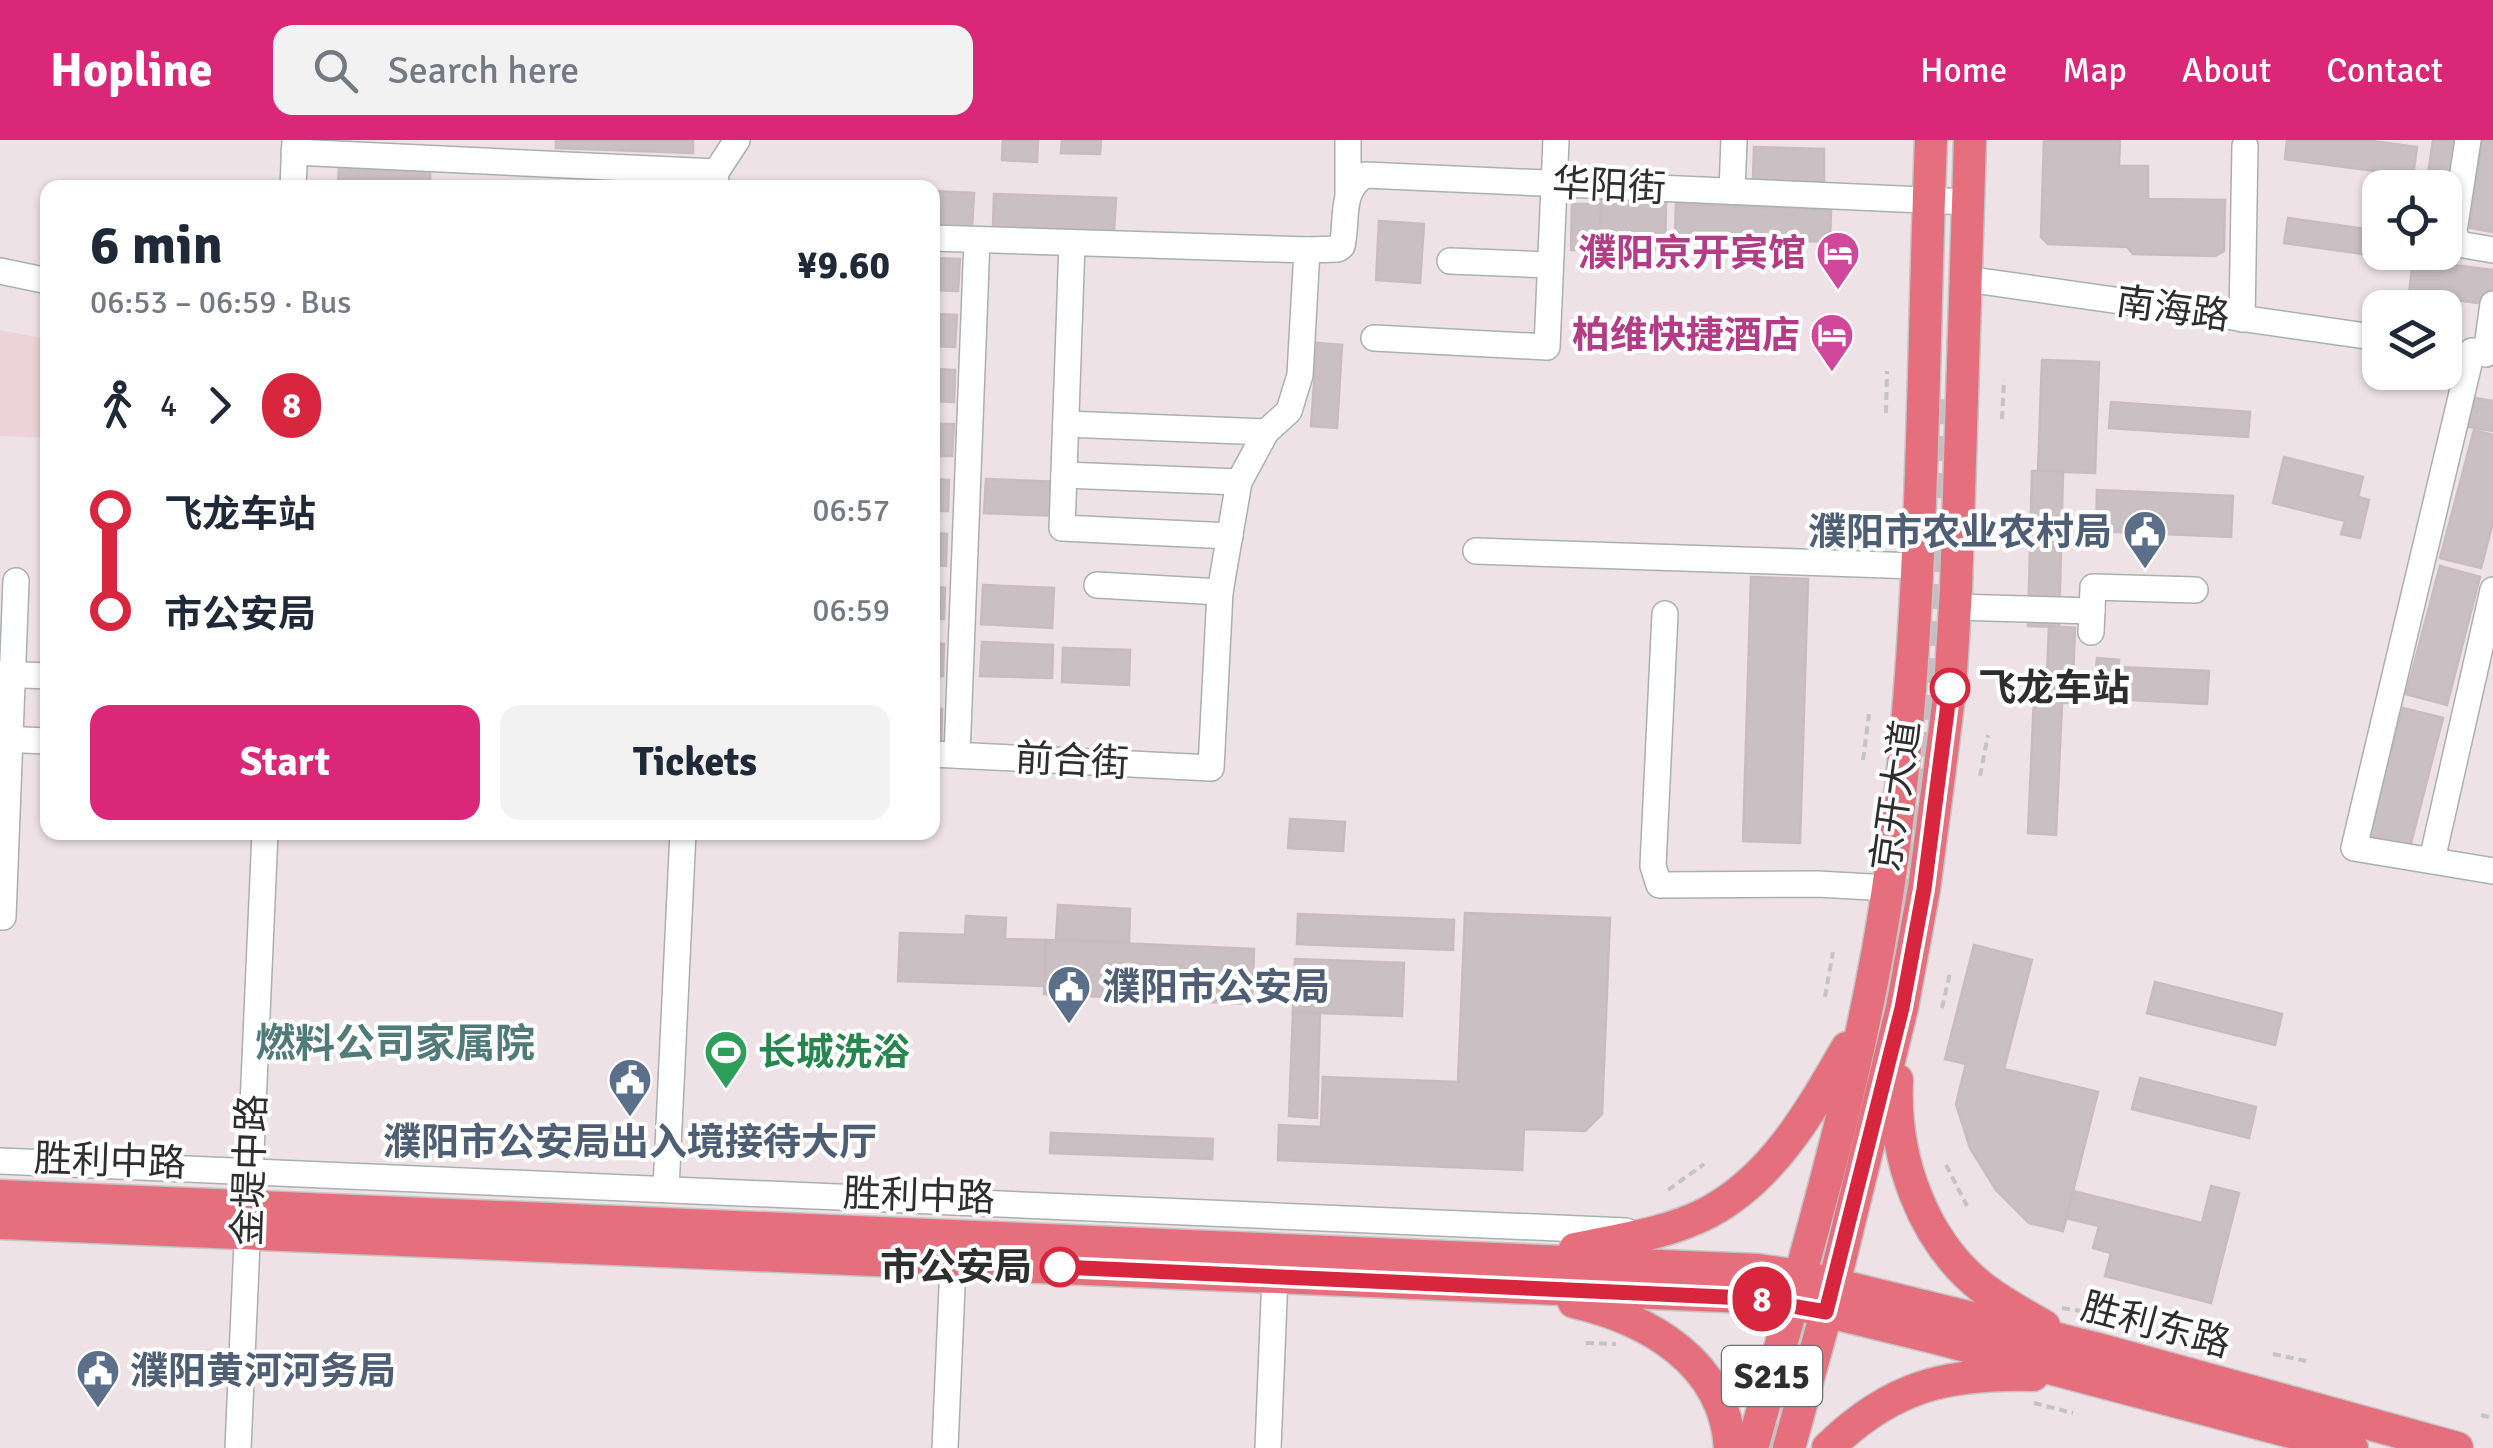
<!DOCTYPE html>
<meta charset="utf-8">
<style>
:root{--surface:#fff;--page:#f2f2f3;--text:#1f2937;--muted:#747a83;--accent:#db2777}
body{margin:0;font-family:Signika,"Noto Sans SC",sans-serif;background:var(--page);color:var(--text);height:100vh;display:flex;flex-direction:column;font-size:38px;white-space:nowrap}
*{box-sizing:border-box;margin:0}
p{font-size:32px;color:var(--muted)}
.icon{flex:none;width:55px;height:55px;fill:none;stroke:currentColor;stroke-width:2;stroke-linecap:round;stroke-linejoin:round}
.map{position:relative;flex:1;overflow:hidden}
.details{position:absolute;left:40px;top:40px;width:900px;height:660px;display:flex;flex-direction:column;background:var(--surface);border-radius:20px;box-shadow:0 2px 8px #0004}
.details>*{flex:none}
.badge{padding:0 20px;border-radius:32px;font-size:35px;line-height:65px}
.tools{position:absolute;left:2362px;top:30px;display:grid;gap:20px}
.tools a{display:grid;place-items:center;width:100px;height:100px;border-radius:20px;background:var(--surface);box-shadow:0 2px 8px #0004;font-size:50px}
.map>.badge{position:absolute;translate:-50% -50%;box-shadow:0 0 0 5px #fff}
.legs{display:flex;align-items:center;gap:15px;height:110px;padding:0 50px;font-size:32px}
.legs p{margin-inline-start:auto}
.headline{display:flex;align-items:center;justify-content:space-between;height:170px;padding:0 50px}
h1{font-size:55px;font-weight:700;line-height:75px}
.action{display:flex;gap:20px;margin-top:auto;padding:20px 50px}
.action a{flex:1;height:115px;border-radius:20px;background:var(--accent);color:#fff;font-size:40px;font-weight:700;line-height:115px;text-align:center}
.action a+a{background:var(--page);color:var(--text)}
ul{padding:0 50px;list-style:none}
li{display:flex;align-items:center;gap:35px;height:100px;font-size:38px}
li i{display:grid;place-items:center;width:15px;height:100%;margin:0 12px;background:currentColor}
li i::after{content:'';width:25px;height:25px;margin:-12px;border:8px solid;border-radius:50%;background:var(--surface)}
li p{margin-inline-start:auto}
li:first-child i{background:linear-gradient(#0000 50%,currentColor 0)}
li:last-child i{background:linear-gradient(currentColor 50%,#0000 0)}
header{display:flex;align-items:center;gap:60px;box-sizing:border-box;height:140px;padding:0 50px;background:var(--accent);color:#fff}
header strong{font-size:48px}
nav{display:flex;gap:55px;margin-inline-start:auto;font-size:35px}
.search{width:700px;height:90px;background:var(--page);display:flex;align-items:center;gap:25px;box-sizing:border-box;padding:0 35px;border-radius:20px;color:var(--muted);font-size:38px}
.map>svg:first-child{display:block}
.education{fill:#edd3d9}
.building{fill:#cac0c3;stroke:#c9bbbf;stroke-width:2.5}
.lines{fill:none;stroke-linecap:round;stroke-linejoin:round}
.minor-tunnel{stroke:#c8bec1;stroke-width:25;stroke-dasharray:25 12;stroke-linecap:butt}
.minor-casing{stroke:#a8b1b0;stroke-width:28}
.major-casing{stroke:#c4c4c4;stroke-width:35}
.path{stroke:#c4c4c4;stroke-width:4;stroke-dasharray:8 5;stroke-linecap:butt}
.minor{stroke:#fff;stroke-width:25}
.major{stroke:#e66f7e;stroke-width:32}
.line-1-casing{stroke:#fff;stroke-width:22}
.line-1{stroke:#d7263d;stroke-width:15}
.stop-1-dot{fill:#fff;stroke:#d7263d;stroke-width:5}
.labels{text-anchor:middle;dominant-baseline:central;stroke-width:8;stroke-linejoin:round;paint-order:stroke}
.shield{fill:#fff;stroke:#6d6d6d;stroke-width:2.5}
.shield-label{font-size:35px;font-weight:bold;fill:#2e2e2e}
.street-label{font-size:38px;fill:#2e2e2e;stroke:#fff}
.hotel-label{font-size:38px;font-weight:bold;fill:#b23c85;stroke:#fff;text-anchor:end}
.service-label{font-size:38px;font-weight:bold;fill:#4e5e75;stroke:#fff;text-anchor:start}
.stop-label{font-size:38px;font-weight:bold;fill:#2e2e2e;stroke:#fff;text-anchor:start}
.leisure-label{font-size:38px;font-weight:bold;fill:#27864d;stroke:#fff;text-anchor:start}
.neighbourhood-label{font-size:40px;font-weight:bold;fill:#517b78;stroke:#fff}
</style>
<header>
<strong>Hopline</strong>
<div class="search"><svg class="icon" aria-label="search" viewBox="0 0 24 24"><circle cx="10" cy="10" r="6"/><path d="M15 15l6 6"/></svg>Search here</div>
<nav><a>Home</a><a>Map</a><a>About</a><a>Contact</a></nav>
</header>
<div class="map">
<svg width="2493" height="1308" viewBox="0 0 2493 1308">
<rect width="100%" height="100%" fill="#eee2e6"/>
<polygon class="education" points="0,190 47,199 47,298 0,296"/>
<g class="building">
<polygon points="556,0 693,0 693,13 556,8"/>
<polygon points="1003,0 1038,0 1037,22 1002,20"/>
<polygon points="1062,0 1101,0 1100,14 1061,13"/>
<polygon points="2044,0 2120,0 2119,26 2148,26 2148,59 2225,60 2224,111 2215,116 2133,114 2127,107 2048,104 2041,97"/>
<polygon points="2287,0 2365,0 2417,7 2413,36 2285,19"/>
<polygon points="2433,0 2460,0 2445,103 2445,48 2426,48"/>
<polygon points="2482,0 2493,0 2493,92 2470,88"/>
<polygon points="1754,7 1824,9 1824,42 1753,40"/>
<polygon points="339,26 430,29 430,48 338,48"/>
<polygon points="730,44 833,48 730,48"/>
<polygon points="932,51 974,53 972,88 932,87"/>
<polygon points="994,54 1116,58 1114,92 993,88"/>
<polygon points="1601,60 1666,62 1665,110 1599,108"/>
<polygon points="1572,64 1601,64 1599,110 1571,110"/>
<polygon points="1676,64 1831,70 1830,102 1675,96"/>
<polygon points="2288,78 2380,91 2380,112 2407,112 2406,120 2284,103"/>
<polygon points="1379,81 1424,84 1420,143 1376,140"/>
<polygon points="932,118 960,119 958,151 932,150"/>
<polygon points="2413,120 2493,130 2493,165 2409,154"/>
<polygon points="932,174 957,175 955,207 932,206"/>
<polygon points="1317,203 1342,205 1337,288 1311,286"/>
<polygon points="2042,220 2099,222 2095,333 2038,331"/>
<polygon points="932,229 955,230 954,262 932,261"/>
<polygon points="2469,257 2493,261 2493,291 2464,286"/>
<polygon points="2111,262 2250,272 2248,297 2109,288"/>
<polygon points="932,284 954,284 952,316 932,316"/>
<polygon points="2474,290 2493,295 2493,382 2481,428 2440,418"/>
<polygon points="2284,317 2363,337 2358,357 2369,360 2360,398 2341,394 2345,381 2273,363"/>
<polygon points="2032,331 2063,332 2059,487 2028,486"/>
<polygon points="932,339 949,340 948,371 932,371"/>
<polygon points="986,339 1061,342 1059,376 984,373"/>
<polygon points="2097,350 2233,356 2231,397 2096,391"/>
<polygon points="932,393 947,394 946,426 932,425"/>
<polygon points="2440,426 2480,437 2447,565 2406,554"/>
<polygon points="1751,437 1808,439 1800,703 1743,701"/>
<polygon points="983,445 1054,448 1052,488 981,484"/>
<polygon points="932,447 945,448 944,479 932,479"/>
<polygon points="2049,486 2075,488 2072,563 2062,563 2056,695 2028,693 2034,558 2046,558"/>
<polygon points="982,502 1053,505 1052,538 980,536"/>
<polygon points="932,504 944,504 943,536 932,536"/>
<polygon points="1063,508 1130,510 1129,545 1062,542"/>
<polygon points="2097,518 2119,520 2118,527 2209,531 2207,564 2094,558"/>
<polygon points="2403,568 2443,578 2410,707 2369,696"/>
<polygon points="932,569 942,569 941,601 932,601"/>
<polygon points="1290,679 1345,682 1343,711 1288,708"/>
<polygon points="1058,765 1130,769 1129,802 1056,799"/>
<polygon points="1465,773 1610,778 1602,974 1585,991 1524,989 1522,1030 1278,1020 1279,985 1321,987 1323,937 1458,942"/>
<polygon points="1298,774 1454,780 1453,810 1297,804"/>
<polygon points="966,776 1006,778 1005,799 1046,800 1044,846 898,841 900,793 965,795"/>
<polygon points="1046,800 1254,809 1252,864 1044,854"/>
<polygon points="1974,805 2032,820 2004,929 2098,952 2063,1091 2029,1083 1996,1050 1970,1008 1956,964 1966,924 1945,919"/>
<polygon points="1295,819 1404,823 1402,876 1293,872"/>
<polygon points="2155,842 2282,874 2275,905 2147,873"/>
<polygon points="1293,872 1320,873 1317,978 1289,976"/>
<polygon points="2140,938 2256,967 2249,998 2132,969"/>
<polygon points="1051,993 1213,999 1212,1019 1050,1013"/>
<polygon points="2211,1046 2239,1053 2211,1163 2105,1136 2111,1113 2093,1108 2099,1086 2066,1078 2073,1051 2202,1083"/>
</g>
<g class="lines">
<g class="minor-tunnel">
<path d="M1889,836C1928,645 1937,453 1939,259"/>
<polyline points="1771,1308 1790,1228"/>
</g>
<defs>
<g id="minor">
<polyline points="1348,0 1348,53"/>
<polyline points="2468,0 2454,91 2458,104 2493,110"/>
<polyline points="294,12 716,32"/>
<polyline points="293,48 295,0"/>
<polyline points="715,48 716,32 737,0"/>
<polyline points="1732,51 1734,0"/>
<polyline points="932,98 1307,110 1300,235 1289,271 1266,292 1239,342 1220,452 1211,628 932,614"/>
<polyline points="1072,103 1062,388 1230,396"/>
<path d="M1307,110L1338,109L1342,106C1348,80 1339,51 1365,35L1968,62"/>
<polyline points="1450,121 1550,125"/>
<polyline points="0,131 48,141"/>
<polyline points="1966,139 2380,198"/>
<polyline points="2242,179 2245,6"/>
<polyline points="1374,198 1547,207 1556,0"/>
<polyline points="2472,211 2354,708 2493,731"/>
<polyline points="2486,214 2493,164"/>
<polyline points="1066,284 1266,292"/>
<polyline points="1064,335 1239,342"/>
<polyline points="1476,411 1916,426"/>
<polyline points="1097,445 1220,452"/>
<polyline points="1955,467 2092,471"/>
<polyline points="1665,474 1653,726 1659,745 1817,744 1889,748"/>
<polyline points="2091,492 2093,447 2195,450"/>
<polyline points="0,534 48,536"/>
<polyline points="0,599 48,601"/>
<polyline points="957,615 977,100"/>
<polyline points="2432,720 2493,450"/>
<polyline points="3,777 16,441"/>
<polyline points="0,1021 1626,1091"/>
<polyline points="666,1049 683,692"/>
<polyline points="238,1308 265,692"/>
<polyline points="945,1308 953,1124"/>
<polyline points="1268,1308 1275,1135"/>
</g>
<g id="major">
<path d="M1897,940C1893,1017 1922,1101 1984,1149C2003,1163 2024,1175 2044,1186"/>
<polyline points="0,1056 1758,1130 1800,1136 2094,1208 2457,1308"/>
<polyline points="0,1083 1747,1157 1792,1163 1936,1198 2352,1308"/>
<path d="M1575,1109C1619,1100 1670,1093 1709,1072C1774,1037 1811,970 1847,908"/>
<path d="M1574,1162C1648,1179 1725,1222 1730,1308"/>
<path d="M1752,1308C1803,1124 1860,938 1888,749C1925,502 1921,249 1931,0"/>
<polyline points="1789,1308 1834,1144 1902,868 1924,749 1939,636 1950,548 1956,449 1970,0"/>
<path d="M1828,1308C1891,1246 1946,1233 2033,1235"/>
</g>
</defs>
<use href="#minor" class="minor-casing"/>
<use href="#major" class="major-casing"/>
<g class="path">
<polyline points="1886,273 1887,231"/>
<polyline points="2002,279 2004,240"/>
<polyline points="1863,620 1869,574"/>
<polyline points="1980,636 1988,595"/>
<polyline points="1825,857 1833,812"/>
<polyline points="1942,868 1950,833"/>
<polyline points="1946,1025 1967,1066"/>
<polyline points="1668,1050 1704,1024"/>
<polyline points="2062,1168 2094,1173"/>
<polyline points="1586,1203 1616,1204"/>
<polyline points="2273,1214 2311,1222"/>
<polyline points="2034,1263 2073,1273"/>
<polyline points="2481,1275 2493,1278"/>
</g>
<use href="#minor" class="minor"/>
<use href="#major" class="major"/>
</g>
<g class="lines">
<defs>
<polyline id="line-1" points="1060,1127 1747,1158 1826,1172 1902,868 1924,749 1950,548"/>
</defs>
<use href="#line-1" class="line-1-casing"/>
<use href="#line-1" class="line-1"/>
</g>
<defs>
<symbol id="hotel-pin" viewBox="-11 -11 22 30"><path d="M0 17L-7.5 6A9.5 9.5 0 1 1 7.5 6Z" fill="#d1479c" stroke="#fff"/><path d="M-6-4.5h1.5V1H6V5H4.5V3h-9V5H-6ZM-4 0a1.8 1.8 0 1 1 3.6 0ZM.5 0V-2.5h3Q6-2.5 6 0Z" fill="#fff"/></symbol>
<symbol id="civic-pin" viewBox="-11 -11 22 30"><path d="M0 17L-7.5 6A9.5 9.5 0 1 1 7.5 6Z" fill="#5c6f8a" stroke="#fff"/><path d="M-.6-6.5H3V-4.5H.6V-3L4-1V1h2V6H-6V1h2V-1L-.6-3ZM-1.2 2.5V6h2.4V2.5Z" fill="#fff"/></symbol>
<symbol id="stadium-pin" viewBox="-11 -11 22 30"><path d="M0 17L-7.5 6A9.5 9.5 0 1 1 7.5 6Z" fill="#2e9e5b" stroke="#fff"/><path d="M0-5a6.5 5 0 1 0 0 10a6.5 5 0 1 0 0-10ZM-3.5-1.8h7v3.6h-7Z" fill="#fff"/></symbol>
</defs>
<g fill-rule="evenodd">
<use href="#hotel-pin" x="1813" y="88" width="50" height="68"/>
<use href="#hotel-pin" x="1807" y="170" width="50" height="68"/>
<use href="#civic-pin" x="2120" y="367" width="50" height="68"/>
<use href="#civic-pin" x="1044" y="822" width="50" height="68"/>
<use href="#stadium-pin" x="701" y="887" width="50" height="68"/>
<use href="#civic-pin" x="605" y="915" width="50" height="68"/>
<use href="#civic-pin" x="73" y="1206" width="50" height="68"/>
</g>
<g class="stop-1-dot">
<circle cx="1950" cy="548" r="18"/>
<circle cx="1060" cy="1127" r="18"/>
</g>
<g class="labels">
<rect class="shield" x="1722" y="1206" width="100" height="60" rx="8"/>
<g class="shield-label">
<text x="1772" y="1236">S215</text>
</g>
<g class="street-label">
<text transform="translate(1609 46) rotate(3)">华阳街</text>
<text transform="translate(2173 169) rotate(8)">南海路</text>
<text transform="translate(1072 621) rotate(3)">前合街</text>
<text transform="translate(1896 656) rotate(-82)">京开大道</text>
<text transform="translate(110 1021) rotate(2)">胜利中路</text>
<text transform="translate(250 1030) rotate(-88)">金堤中路</text>
<text transform="translate(919 1056) rotate(2)">胜利中路</text>
<text transform="translate(2156 1185) rotate(15)">胜利东路</text>
</g>
<g class="hotel-label">
<text x="1806" y="113">濮阳京开宾馆</text>
<text x="1800" y="195">柏维快捷酒店</text>
</g>
<g class="service-label">
<text x="2112" y="392" text-anchor="end">濮阳市农业农村局</text>
<text x="1102" y="847">濮阳市公安局</text>
<text x="630" y="1002" text-anchor="middle">濮阳市公安局出入境接待大厅</text>
<text x="130" y="1231">濮阳黄河河务局</text>
</g>
<g class="stop-label">
<text x="1978" y="548">飞龙车站</text>
<text x="1032" y="1127" text-anchor="end">市公安局</text>
</g>
<g class="leisure-label">
<text x="758" y="912">长城洗浴</text>
</g>
<g class="neighbourhood-label">
<text x="395" y="904">燃料公司家属院</text>
</g>
</g>
</svg>
<div class="tools">
<a><svg class="icon" aria-label="locate" viewBox="0 0 24 24"><circle cx="12" cy="12" r="6"/><path d="M12 2v4M12 18v4M2 12h4M18 12h4"/></svg></a>
<a><svg class="icon" aria-label="layers" viewBox="0 0 24 24"><path d="M12 4l9 5-9 5-9-5zM3 14l9 5 9-5"/></svg></a>
</div>
<b class="badge" style="left:1762px;top:1159px;background:#d7263d;color:#fff">8</b>
<section class="details">
<div class="headline"><div><h1>6 min</h1><p>06:53 – 06:59 · Bus</p></div><b>¥9.60</b></div>
<div class="legs"><svg class="icon" aria-label="walk" viewBox="0 0 24 24"><circle cx="13" cy="4" r="2"/><path d="M13 8l-2 6 4 7M11 14l-3 7M7 12l3-4h3l4 4"/></svg>4<svg class="icon" aria-label="forward" viewBox="0 0 24 24"><path d="M9 5l7 7-7 7"/></svg><b class="badge" style="background:#d7263d;color:#fff">8</b></div>
<ul>
<li><i style="color:#d7263d"></i><b>飞龙车站</b><p>06:57</p></li>
<li><i style="color:#d7263d"></i><b>市公安局</b><p>06:59</p></li>
</ul>
<div class="action"><a>Start</a><a>Tickets</a></div>
</section>
</div>
